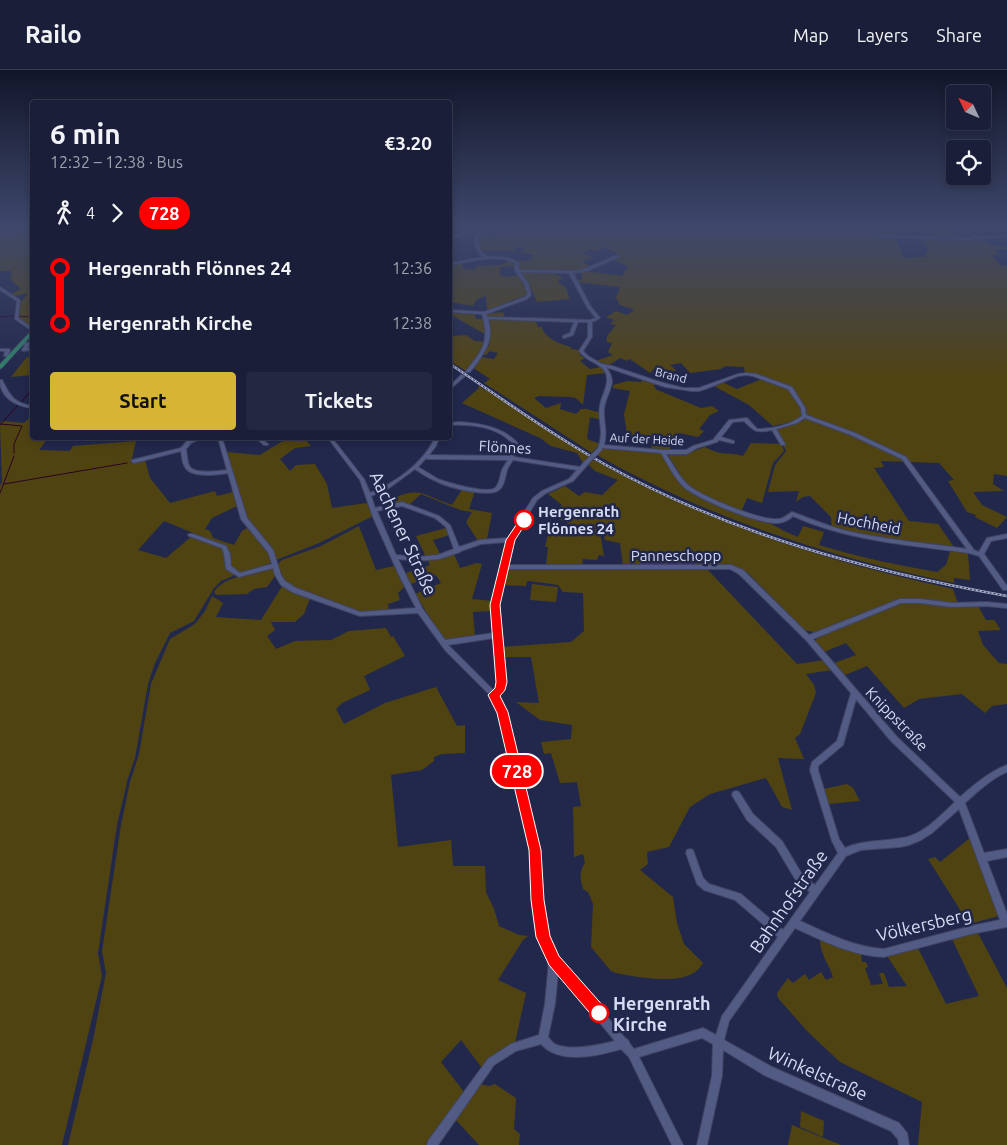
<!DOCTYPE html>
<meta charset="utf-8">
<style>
:root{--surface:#1a1e39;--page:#232741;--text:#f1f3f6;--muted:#9fa2ae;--line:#383c53;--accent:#d6b534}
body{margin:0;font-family:Ubuntu,sans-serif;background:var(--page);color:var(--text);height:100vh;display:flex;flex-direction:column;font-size:19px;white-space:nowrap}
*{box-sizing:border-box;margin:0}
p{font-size:16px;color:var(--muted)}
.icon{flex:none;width:28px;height:28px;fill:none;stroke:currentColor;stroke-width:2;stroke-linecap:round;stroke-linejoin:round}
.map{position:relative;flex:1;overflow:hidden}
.details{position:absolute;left:30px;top:30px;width:422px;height:340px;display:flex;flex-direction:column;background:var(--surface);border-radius:5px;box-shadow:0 2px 8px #0003,0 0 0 1px var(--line)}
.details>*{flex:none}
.badge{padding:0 10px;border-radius:16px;font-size:18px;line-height:32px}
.needle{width:32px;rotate:314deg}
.controls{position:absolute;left:946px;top:15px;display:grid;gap:10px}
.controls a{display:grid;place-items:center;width:45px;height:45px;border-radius:5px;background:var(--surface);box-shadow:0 2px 8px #0003,0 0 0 1px var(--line);font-size:25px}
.map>.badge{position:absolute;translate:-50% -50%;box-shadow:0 0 0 2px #fff}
.legs{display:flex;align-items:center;gap:8px;height:55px;padding:0 20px;font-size:16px}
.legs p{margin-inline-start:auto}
.summary{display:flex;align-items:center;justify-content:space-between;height:85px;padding:0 20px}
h1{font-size:28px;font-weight:700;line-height:38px}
.action{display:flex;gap:10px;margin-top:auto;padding:10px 20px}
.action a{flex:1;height:58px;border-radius:5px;background:var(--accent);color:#111;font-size:20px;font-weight:700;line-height:58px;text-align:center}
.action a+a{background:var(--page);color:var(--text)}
ul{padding:0 20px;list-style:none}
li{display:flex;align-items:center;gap:18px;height:55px;font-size:19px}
li i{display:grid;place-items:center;width:8px;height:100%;margin:0 6px;background:currentColor}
li i::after{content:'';width:12px;height:12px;margin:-6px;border:4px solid;border-radius:50%;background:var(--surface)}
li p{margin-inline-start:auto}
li:first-child i{background:linear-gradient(#0000 50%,currentColor 0)}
li:last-child i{background:linear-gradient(currentColor 50%,#0000 0)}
header{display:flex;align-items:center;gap:30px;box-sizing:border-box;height:70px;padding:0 25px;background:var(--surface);border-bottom:1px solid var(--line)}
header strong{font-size:24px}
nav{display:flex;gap:28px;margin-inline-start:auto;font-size:18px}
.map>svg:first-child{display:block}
.green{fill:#504312;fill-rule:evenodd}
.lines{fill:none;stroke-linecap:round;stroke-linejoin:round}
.stream{stroke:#2a0225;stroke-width:1}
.minor-casing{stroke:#404463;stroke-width:2}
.major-casing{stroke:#404463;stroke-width:1}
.minor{fill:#525b84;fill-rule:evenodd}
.major{fill:#32806a;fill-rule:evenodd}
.rail-casing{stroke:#a5abc6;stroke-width:2.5}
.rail{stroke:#22284c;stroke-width:1;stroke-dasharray:2;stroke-linecap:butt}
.minor-bridge-casing{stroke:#404463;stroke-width:5.5;stroke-linecap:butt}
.minor-bridge{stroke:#525b84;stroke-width:4.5}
.line-1{fill:#f00;stroke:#fff}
.stop-1-dot{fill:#fff;stroke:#f00;stroke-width:2.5}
.labels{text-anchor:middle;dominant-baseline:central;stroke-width:5;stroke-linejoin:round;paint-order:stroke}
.far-street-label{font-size:12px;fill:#d5dbf2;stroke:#22284c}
.street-label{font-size:15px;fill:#d5dbf2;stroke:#22284c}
.stop-label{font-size:15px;font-weight:bold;fill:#d5dbf2;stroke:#22284c;text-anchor:start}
.near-street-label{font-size:18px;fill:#d5dbf2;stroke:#22284c}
.near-stop-label{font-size:18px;font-weight:bold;fill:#d5dbf2;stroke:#22284c;text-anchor:start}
</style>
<header>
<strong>Railo</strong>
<nav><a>Map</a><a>Layers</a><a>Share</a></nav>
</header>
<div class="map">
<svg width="1007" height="1075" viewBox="0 0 1007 1075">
<rect width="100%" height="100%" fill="#22284c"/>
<g class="green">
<polygon points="0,157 32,157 32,257 18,249 17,246 21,232 28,223 15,226 11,224 21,219 9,208 12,207 11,201 0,201"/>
<path d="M511,157H968L948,160L967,169H964L984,170L995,176L1007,177V179H995L999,185H991L1002,196H1007V406L994,404L993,414L1004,421L973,422L982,435L1007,447L997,458L975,447L976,445L967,442L948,411L954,410L939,393L881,391L884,397L874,398L909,451L938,454L954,477L926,475L832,458L831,447L810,426L803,427L796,432L799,421L768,422L775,395L786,381L776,358L803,351L806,347V341L791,318L745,303L744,297L725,296L721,299L690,303L681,293L670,295L676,300L675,301L655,298L650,303L630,289L627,291L620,288L609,295L596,291L613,285L608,282L612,273L607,272V266L616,255L610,254L614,250L606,247L616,241L627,245L635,240L620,235L616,228L620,217L576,212L575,210H582L581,202L585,201L622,206L628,196L610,189L619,185L605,177L596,181L591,179L583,183L592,187L582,192L592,197L578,201L556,203V206L560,205L562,209L558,210L562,216H565L570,229L537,232L528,212L519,204V196L516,191L530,190L533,185L521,182L524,178L518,177L512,181H481L477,173L479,164L499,165L498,160L500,158L512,161L513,159ZM893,162H920L926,167L923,163L929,162L935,168H925L923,171L926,173L924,175L929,178L925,187L904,188Z"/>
<polygon points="511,190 515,192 516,196 501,197 500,205 508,207 517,205 523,211 529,224 490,239 487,240 486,225 476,230 473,236 450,232 450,201 454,194 463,193 461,198 475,200 477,196 501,195"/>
<path d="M450,241L474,243L476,249H488L485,244L503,242L505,247L509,250L536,251L538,257H542C544,268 560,274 571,277V279L579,280L580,285L585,288L580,291L590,299L601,297L606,303L587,305L583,335L576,328L570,327L539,326L534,328L546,338L561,333L560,339L576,344L581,339H587L601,343L602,350L590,347L587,369L600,374L592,383L484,313L490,309L472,297L481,287L494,289L498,283L490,281L486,285H483L489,275L488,266L450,244Z"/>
<polygon points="466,265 475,271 487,272 475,290 466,301 450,291 450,266"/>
<polygon points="27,287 32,287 32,305 11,307"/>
<polygon points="643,308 657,313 653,316 656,318 655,319 701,338 712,336 719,341 710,345 699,359 704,361 698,367 679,363 671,369 670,381 651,379 652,367 627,365 624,344 630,321 613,318 613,315 628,311 641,312"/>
<path d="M762,309L788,318L802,340L803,344C795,353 784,353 773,356L749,335L712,315L720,311L737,319Z"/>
<polygon points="478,316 480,316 484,320 486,320 589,386 583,393 577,383 551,376 540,368 462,333 479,318"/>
<polygon points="30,347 32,347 32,368 48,368 39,380 70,381 73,376 136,371 131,393 145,390 150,408 170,433 215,421 217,426 233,422 237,436 212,448 205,459 210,461 213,468 234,475 242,461 247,458 269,482 273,492 240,504 229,493 225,476 164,451 138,480 166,488 192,466 221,476 225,480 228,500 235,505 221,511 214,518 194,551 170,563 155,593 148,614 135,688 128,708 117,755 98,883 102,906 62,1075 0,1075 0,415 2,413 0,354 2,351 24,353"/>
<polygon points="295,368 304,368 311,376 295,378 280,389 290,401 296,395 315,394 327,414 332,438 367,433 373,446 319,473 276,490 272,481 246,450 227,382 260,385 281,372"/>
<path d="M751,373L782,374L784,381L773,393L762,433L747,428L742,440C762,447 777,459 798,467L803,456L824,462L819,475C858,487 897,495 937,502L946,495L950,481L968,483L970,510L954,508V513C829,487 708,448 597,385L604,378L618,377L662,383L674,404H680L667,383H688L705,377C723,387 726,381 743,386Z"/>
<path d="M594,390C711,455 823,490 953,519L958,534L901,529L818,563L804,560L748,503L727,494L623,496L620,473L605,470L602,459C588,457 571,457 559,449L561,441L557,439L562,435L548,424L565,416L579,426L585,422L602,425L618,410L595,401L588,394Z"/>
<path d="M463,418L475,421L469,439L492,443L487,469L478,471L466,452L472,442L460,440L421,424L409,435L400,432L390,433L388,431C420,415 422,425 452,435Z"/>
<polygon points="359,456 376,500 394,496 404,517 398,523 400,530 388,534 389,540 361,543 295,518 283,508 278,494 282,490 321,476"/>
<polygon points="560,456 596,459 600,462 604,486 599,485 597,490 583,489 582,496 546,495 548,477 545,477 548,464 551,464 554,458 560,459"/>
<polygon points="446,458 450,465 433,470 440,484 426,487 416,466"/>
<polygon points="454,484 460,498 477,493 482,494 472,529 493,531 491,541 473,542 475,566 444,570 415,524 441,513 436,505 411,514 406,503 430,495 427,490"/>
<path d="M269,499H273L275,506L267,517L254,519L247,524L216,525L214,522C224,506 252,504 269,499Z"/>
<path d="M507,499L708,500L797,594L824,590L832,600L806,604L814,615L816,623L800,664L795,668L804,689L778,688L792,740L782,737L766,708L710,724L690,737L669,777L647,782L648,794L640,800L673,827L677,853L684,874L703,893C701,896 698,900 695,902C678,915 636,907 616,903L611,901L591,877L593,834L588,822L583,819C580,810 579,801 585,793L583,784L574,787L573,737L581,736L577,712L560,713L551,683L544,684L541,672L571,669L572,655L540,650L516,632L539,633L531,587H503L501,577L571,572L584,561L583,523L563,522L558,515L530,511H527L526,516L503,515Z"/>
<polygon points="532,514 558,517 556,532 530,530"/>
<polygon points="283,515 310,528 304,544 295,552 271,552 275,560 267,566 276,579 295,571 331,570 349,561 386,558 391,567 393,566 405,586 364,606 370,620 342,633 336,639 344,654 385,633 436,617 457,656 465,655 465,683 442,684 434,687 434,691 422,700 391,705 398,777 451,770 453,796 485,796 486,822 494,839 499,856 519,865 528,866 523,870 498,910 526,923 515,973 482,998 461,970 441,992 464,1022 429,1075 68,1075 93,970 106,903 102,881 121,755 130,712 139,684 151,614 170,569 195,554 205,541 212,526 223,533 216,547 261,550"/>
<polygon points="908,531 958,537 978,536 986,550 994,550 1001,560 978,561 983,575 999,593 1007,594 1007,634 992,636 985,643 962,624 919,629 904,638 867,596 845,605 834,593 856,585 846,573 824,582 815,572 817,568 901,532"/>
<polygon points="847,714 853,718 860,731 829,734 823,719"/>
<polygon points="970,768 999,846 969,854 928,789 935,787 940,792"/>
<path d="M978,863L1007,918V1075H918L922,1032L840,992L807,961L778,928L777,923L788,908L793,913L805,904L809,910L821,902L826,910L833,907C829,894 820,884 820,870L823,868L861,884L862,892H866L868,897L865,898L871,915L883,914L879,903H884L889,917L907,916L887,886L918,878L946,934L979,926L952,869Z"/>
<polygon points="480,1014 489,1016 495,1014 516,1028 514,1059 520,1064 519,1075 479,1075 454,1048"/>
<polygon points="801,1041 824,1051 823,1067 800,1057"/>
<polygon points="792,1055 841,1075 788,1075"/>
</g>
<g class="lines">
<g class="stream">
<polyline points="18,246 32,247"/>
<polyline points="0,247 13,246"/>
<polyline points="20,334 32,319"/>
<polyline points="1,354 22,356 14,374 14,383"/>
<polyline points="0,355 18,335"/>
<polyline points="4,414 127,393"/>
<polyline points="0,423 14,386"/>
</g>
<defs>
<g id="minor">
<polygon points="473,157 477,157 461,166 450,169 450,167 459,164"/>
<path d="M480,157H484C484,164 478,165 478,171C477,174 479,176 480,179C482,181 482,183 485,185C494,190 506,183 519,193V200L577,201L585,199L617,185H619V187L587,201L573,203L591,237L600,248L592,252V267L583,281L588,286L602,294L612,296L660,312L683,318H699L738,304L746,303L756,304L792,317L805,338L806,345L855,363L906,387L974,480L979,482L987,468L1007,464V468L991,471L984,484L1007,516V520H1003L979,486L969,483C909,475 848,471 793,446C789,450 784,452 779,453C760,455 700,430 685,418C675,409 668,395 661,383L603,378L602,379H598V378C605,360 597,351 600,335C602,324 612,311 604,300C597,292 586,291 579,281L588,267V252H578L573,265L564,268H563V266L570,263L574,252L488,249C495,272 483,285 470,302H466V301C483,280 490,272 482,244L450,242V240L484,242L525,227L528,224L524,213L515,201V193C498,183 469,192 450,195V193L485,187L481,186C478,181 473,174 474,169C476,163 480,164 480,157ZM520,202L569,203L587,237L596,248L590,250L487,247L486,244L527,229L531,225L528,213ZM606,297L665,317L691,321H699L708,318L738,306L746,305L753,306L788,319L801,338L802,346C790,355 772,359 757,359L747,348L729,350L713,370L693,376L686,380H663L604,375C608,362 603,351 604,339C605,329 611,321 612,312C612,306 609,301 606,297ZM805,348L851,365L902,389L967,479C926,473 884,470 843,460C825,455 809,448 792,442C788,444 784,449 778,449C761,451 702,427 688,415C679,407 673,394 666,384H687L697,378L717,372L719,370L732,373H734V371L721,367L733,352L744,351C755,362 756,363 772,360L781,375H785V374L776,359L797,353Z"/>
<polygon points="976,157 980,157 970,163 980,167 1007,165 1007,167 967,170 878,167 876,166 878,165 967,168 975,167 966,163"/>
<polygon points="0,217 20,230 18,248 32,258 32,260 31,260 15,249 17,231 0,220"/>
<polygon points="22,272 29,273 30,274 27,278 32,278 32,280 23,281 22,280 25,275 22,274"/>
<polygon points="0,279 9,279 10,280 8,286 4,286 5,281 0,281"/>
<polygon points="461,305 465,306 450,319 450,316"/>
<path d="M0,310H2C10,326 14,333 32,336V338C16,336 0,328 0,310Z"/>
<path d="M458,352C480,353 505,357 519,375L514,387L580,397L584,392H588L589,393L573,411L546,423L537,430L513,470L507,495H731L743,500L809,565L900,529H920L952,533L986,532L1007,534V538L986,536L952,537L920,533H901L813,569L897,667L960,727C975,714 989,702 1007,695V702C991,709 978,721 965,733L984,783L1007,779V787L987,791L1007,844V857L971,864L884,887C852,886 824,871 795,858L729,951L724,970L772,997L899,1053L907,1063L909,1075H899L898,1069L891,1061L764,1005L723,980L722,1006L707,1075H697L712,1006L713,974L702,968L639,987L683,1075H672L629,987L621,979C598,986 560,995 541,974L516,981L494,995L438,1075H427L428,1071L488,989L511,974L539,965L545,934L549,891L539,867L533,830L531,780L497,636L488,623L445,580L418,543L360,546L292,522L281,515L275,505L273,498L239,507L226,499L224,484L222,478L189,466L188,465L189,464H193L226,476L230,484L231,496L240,503L272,494L268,482L241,449L228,403C218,405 190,408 185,397C182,393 182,386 181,381L134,393L131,391L132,390L181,378L187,371L195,368H200V369L191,373L186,379C187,384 187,395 191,398C198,404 219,401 227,400L218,368H222L247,448L273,480L281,505L285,511L296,518L360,542L416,538L399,505L373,447L360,410L328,368H332L364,409L370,423C396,413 423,393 435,368H439L436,376L429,385L510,386L514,375C499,357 472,354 450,355V353ZM426,388L427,389L508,390C506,393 504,396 502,400C500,405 500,414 495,418C487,424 448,413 438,409C431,405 425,401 418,397ZM513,390L577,400L569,409L542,421L533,428L508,468L480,470L459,477L450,455L439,446L402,432L375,438L371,426L389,418L415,399C422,404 428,408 436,411C447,417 491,429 500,419C505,414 505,407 507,400C508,397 511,393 513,390ZM402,436L435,448L446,457L454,479L438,485L417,487L396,485L377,441ZM507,472L492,538L494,563L445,570L422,538L398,489L417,491L439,489L460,482L461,481L481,474ZM507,499H730L739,504L806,570L851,623L837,671L812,692L810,700L832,771L838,783L815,815L803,806L782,771L753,744L739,722L736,721L733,722L732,725L747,750L776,777L797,812L810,822L783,860L741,824L709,814L703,808L693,780L690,779L687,780L686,783L697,814L704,820L735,830L778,867L722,946L716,965L703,958L634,979L630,974L628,970L625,968L557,888L547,866L541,830L539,780L504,635L498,626L501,622L504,612L498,538ZM494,568L498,612L496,619L494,621L448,575ZM856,629L891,671L955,732C941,745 926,762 907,767C886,772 865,769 845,778L839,769L818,700V696L843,675ZM959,739L1000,850L971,856L884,879C853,877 827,863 800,851L846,786L861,780L900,777L909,775L921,770L932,763ZM558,902L615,971C599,975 573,981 557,975C553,974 551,970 548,967L555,934Z"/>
<polygon points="256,368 260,368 268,374 268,375 264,375"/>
</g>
<polygon id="major" points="30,262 32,262 32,265 2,298 0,299 0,294"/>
</defs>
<use href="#minor" class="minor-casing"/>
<use href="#major" class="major-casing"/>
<use href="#minor" class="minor"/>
<use href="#major" class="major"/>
<defs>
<path id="rail" d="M450,294C501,328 552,365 606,395C731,464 867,501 1007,526"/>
</defs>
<use href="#rail" class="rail-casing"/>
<use href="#rail" class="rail"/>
<defs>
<polyline id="minor-bridge" points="586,393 600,379"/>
</defs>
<use href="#minor-bridge" class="minor-bridge-casing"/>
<use href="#minor-bridge" class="minor-bridge"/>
</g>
<linearGradient id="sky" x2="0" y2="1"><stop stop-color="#13162a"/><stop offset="0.51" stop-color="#3e486c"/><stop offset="1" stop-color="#3e486c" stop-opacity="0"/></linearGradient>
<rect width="1007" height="307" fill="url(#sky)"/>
<polygon class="line-1" points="524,447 528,450 515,470 500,535 507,612 505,620 500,626 508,642 541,780 544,830 550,866 559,886 605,938 607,943 605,948 599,951 594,948 549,895 536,867 531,830 529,780 497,643 488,625 495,618 496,612 490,535 506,470 521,448"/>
<g class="stop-1-dot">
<circle cx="524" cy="450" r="9"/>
<circle cx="599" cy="943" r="9"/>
</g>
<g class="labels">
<g class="far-street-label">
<text transform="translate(671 305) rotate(14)">Brand</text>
<text transform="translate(647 369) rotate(3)">Auf der Heide</text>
</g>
<g class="street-label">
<text transform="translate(505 377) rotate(3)">Flönnes</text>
<text transform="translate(869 453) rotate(11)">Hochheid</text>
<text x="676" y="485">Panneschopp</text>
<text transform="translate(897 649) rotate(46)">Knippstraße</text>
</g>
<g class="stop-label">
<text x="538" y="441">Hergenrath<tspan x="538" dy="17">Flönnes 24</tspan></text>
</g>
<g class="near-street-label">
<text transform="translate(404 463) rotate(65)">Aachener Straße</text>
<text transform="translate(788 831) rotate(-55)">Bahnhofstraße</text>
<text transform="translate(924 854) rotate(-13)">Völkersberg</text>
<text transform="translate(818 1003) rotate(24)">Winkelstraße</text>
</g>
<g class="near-stop-label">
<text x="613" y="933">Hergenrath<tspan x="613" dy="21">Kirche</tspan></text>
</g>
</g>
</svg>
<div class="controls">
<a><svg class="needle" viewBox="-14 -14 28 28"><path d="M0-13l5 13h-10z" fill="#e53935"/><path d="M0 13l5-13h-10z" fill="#9fa2ae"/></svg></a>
<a><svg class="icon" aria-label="locate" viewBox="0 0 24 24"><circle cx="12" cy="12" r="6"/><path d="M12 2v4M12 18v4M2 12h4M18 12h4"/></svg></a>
</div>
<b class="badge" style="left:517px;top:701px;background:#f00;color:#fff">728</b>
<section class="details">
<div class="summary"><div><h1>6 min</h1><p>12:32 – 12:38 · Bus</p></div><b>€3.20</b></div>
<div class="legs"><svg class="icon" aria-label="walk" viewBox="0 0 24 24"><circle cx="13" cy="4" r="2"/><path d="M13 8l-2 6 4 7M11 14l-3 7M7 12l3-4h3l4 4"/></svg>4<svg class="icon" aria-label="forward" viewBox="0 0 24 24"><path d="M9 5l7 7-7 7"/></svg><b class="badge" style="background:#f00;color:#fff">728</b></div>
<ul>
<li><i style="color:#f00"></i><b>Hergenrath Flönnes 24</b><p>12:36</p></li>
<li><i style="color:#f00"></i><b>Hergenrath Kirche</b><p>12:38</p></li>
</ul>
<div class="action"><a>Start</a><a>Tickets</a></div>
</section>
</div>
